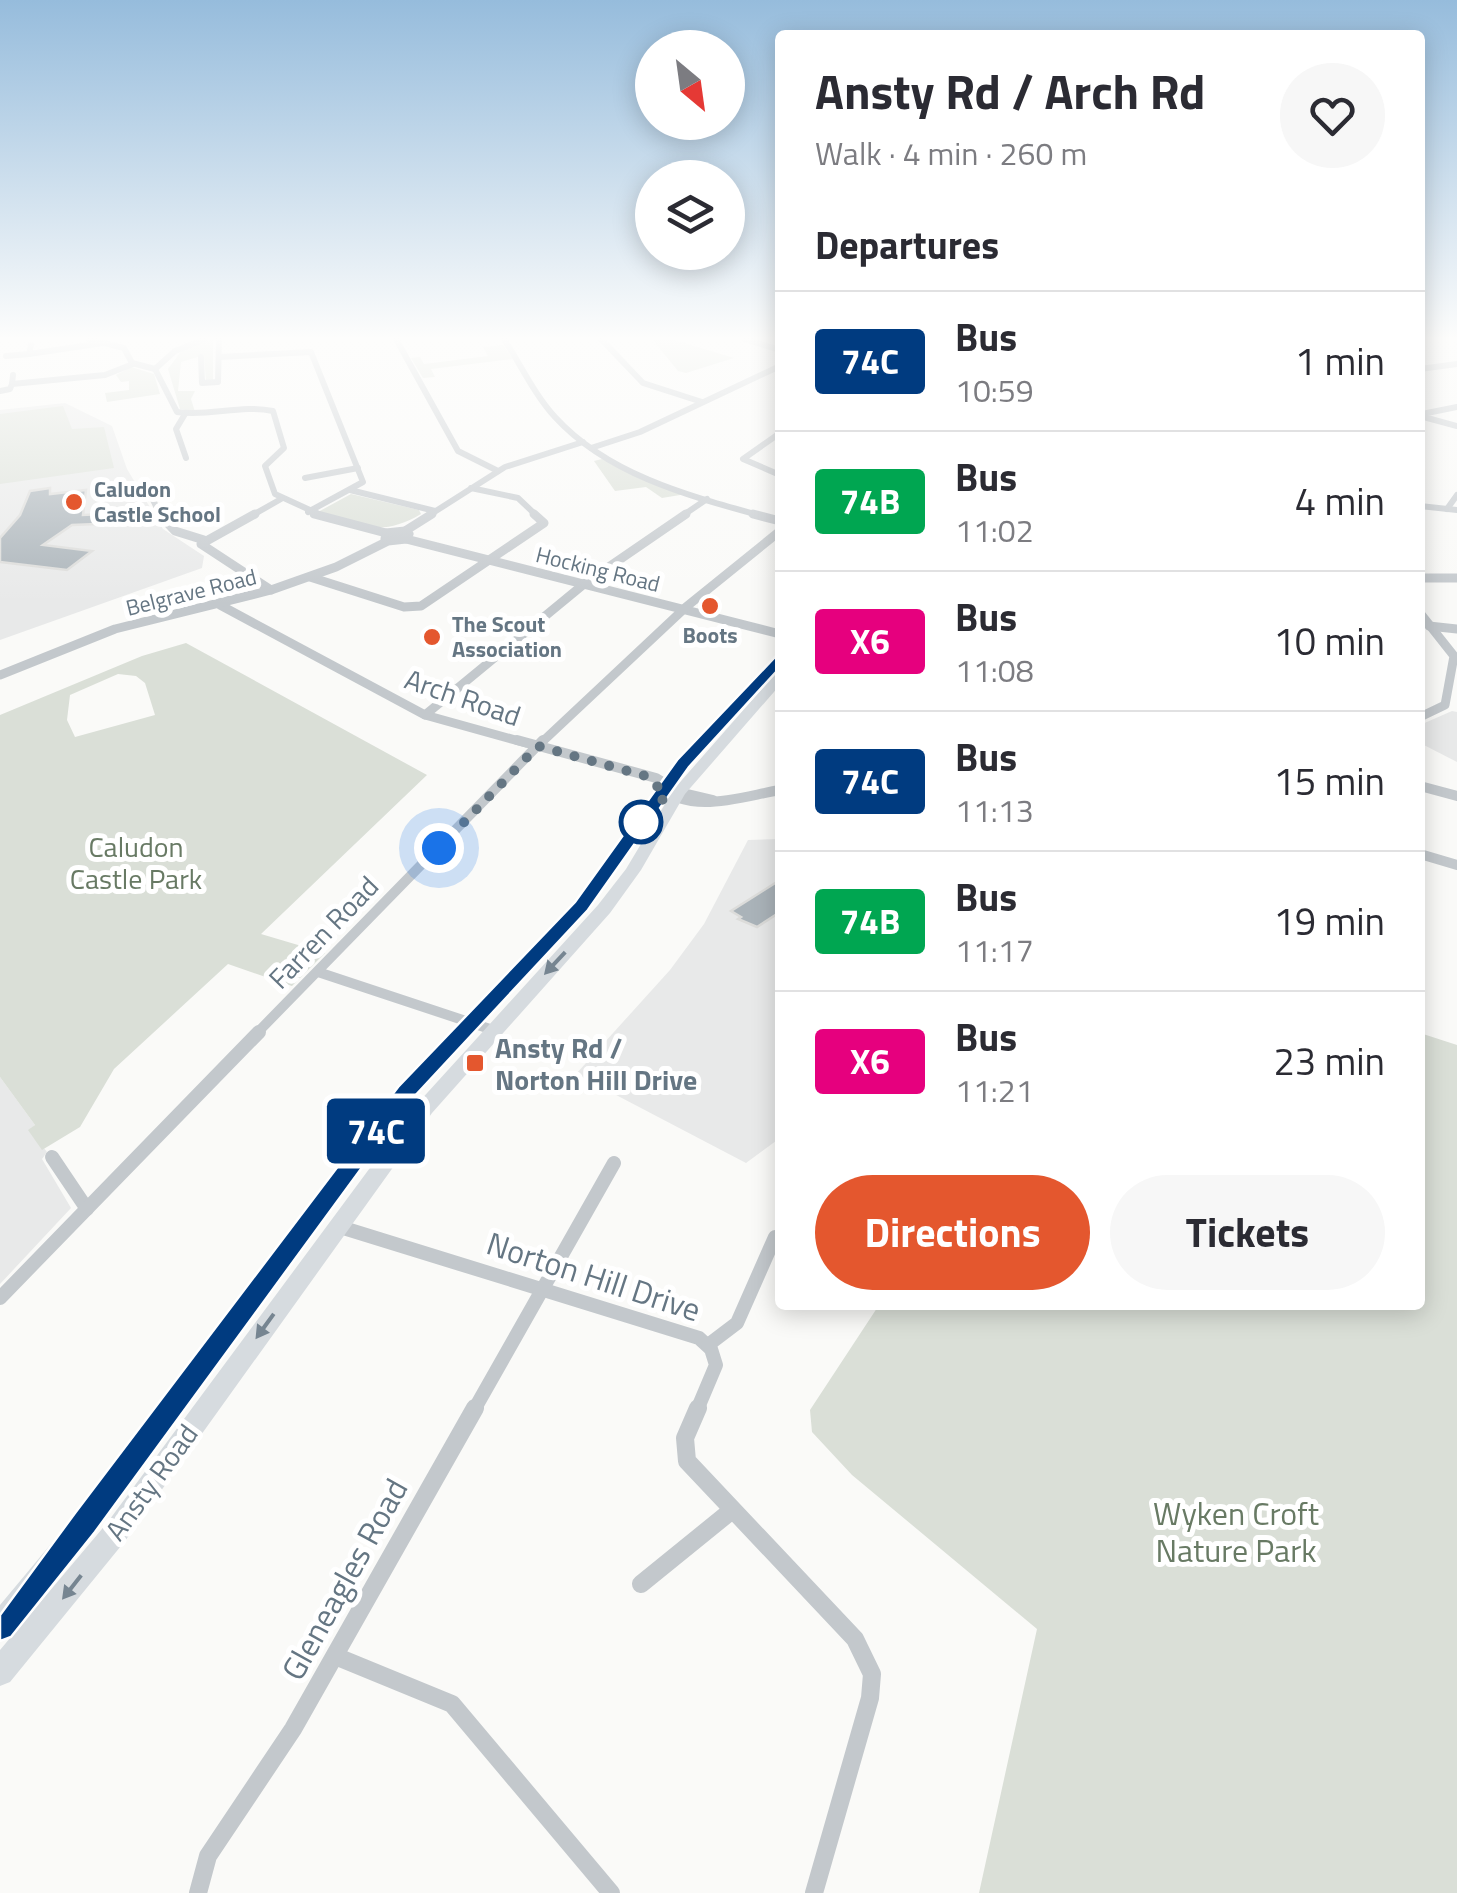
<!DOCTYPE html>
<meta charset="utf-8">
<style>
:root{--surface:#fff;--page:#f7f7f7;--text:#2b2b33;--muted:#7c7c81;--line:#e1e1e2;--accent:#e4572e}
body{margin:0;font-family:"Titillium Web",sans-serif;background:var(--page);color:var(--text);height:100vh;display:flex;flex-direction:column;font-size:38px;white-space:nowrap}
*{box-sizing:border-box;margin:0}
p{font-size:32px;color:var(--muted)}
.icon{flex:none;width:55px;height:55px;fill:none;stroke:currentColor;stroke-width:2;stroke-linecap:round;stroke-linejoin:round}
.map{position:relative;flex:1;overflow:hidden}
.sheet{position:absolute;left:775px;top:30px;width:650px;height:1280px;display:flex;flex-direction:column;background:var(--surface);border-radius:10px;box-shadow:0 5px 25px #0003}
.sheet>*{flex:none}
.badge{padding:0 20px;border-radius:8px;font-size:35px;line-height:65px}
.needle{width:65px;rotate:151deg}
.fabs{position:absolute;left:635px;top:30px;display:grid;gap:20px}
.fabs a{display:grid;place-items:center;width:110px;height:110px;border-radius:50%;background:var(--surface);box-shadow:0 5px 25px #0003;font-size:50px}
.you{position:absolute;width:50px;height:50px;margin:-25px;border:8px solid #fff;border-radius:50%;background:#1a73e8;box-shadow:0 0 0 15px #1a73e833}
.map>.badge{position:absolute;translate:-50% -50%;box-shadow:0 0 0 5px #fff}
h2{padding:0 40px;font-size:38px;line-height:90px}
.round{display:grid;place-items:center;flex:none;width:105px;height:105px;border-radius:52px;background:var(--page)}
.headline{display:flex;align-items:center;justify-content:space-between;height:170px;padding:0 40px}
h1{font-size:48px;font-weight:700;line-height:75px}
.button{display:flex;gap:20px;margin-top:auto;padding:20px 40px}
.button a{flex:1;height:115px;border-radius:60px;background:var(--accent);color:#fff;font-size:40px;font-weight:700;line-height:115px;text-align:center}
.button a+a{background:var(--page);color:var(--text)}
ul{padding:0;list-style:none}
li{display:flex;align-items:center;gap:30px;height:140px;padding:0 40px;border-top:2px solid var(--line)}
li div{flex:1}
li b{display:block;font-size:38px}
li em{font-style:normal}
li .badge{min-width:110px;font-weight:700;text-align:center}
.map>svg:first-child{display:block}
.built{fill:#e8e9e9}
.green{fill:#dadfd7;fill-rule:evenodd}
.building{fill:#aab3b9;stroke:#dcdcda;stroke-width:2.5}
.lines{fill:none;stroke-linecap:round;stroke-linejoin:round}
.minor-far4{stroke:#c3c8cc;stroke-width:6}
.minor-far3{stroke:#c3c8cc;stroke-width:9}
.minor-far2{stroke:#c3c8cc;stroke-width:10}
.minor-far1{stroke:#c3c8cc;stroke-width:14}
.minor{stroke:#c3c8cc;stroke-width:18}
.highway{fill:#d6dbdf;fill-rule:evenodd}
.oneway{fill:#768591}
.line{fill:#003b80;stroke:#fff;stroke-width:2.5}
.walk{stroke:#657683;stroke-width:10;stroke-dasharray:0 18}
.poi-dot{fill:#e4572e;stroke:#fff;stroke-width:4}
.stop-dot{fill:#fff;stroke:#003b80;stroke-width:5}
.labels{text-anchor:middle;dominant-baseline:central;stroke-width:10;stroke-linejoin:round;paint-order:stroke}
.far-poi-label{font-size:22px;font-weight:bold;fill:#657683;stroke:#fff;text-anchor:start}
.far-street-label{font-size:22px;fill:#657683;stroke:#fff}
.street-label{font-size:28px;fill:#657683;stroke:#fff}
.park-label{font-size:28px;fill:#687a64;stroke:#fff}
.poi-label{font-size:28px;font-weight:bold;fill:#657683;stroke:#fff;text-anchor:start}
.near-street-label{font-size:32px;fill:#657683;stroke:#fff}
.near-park-label{font-size:32px;fill:#687a64;stroke:#fff}
</style>
<div class="map">
<svg width="1457" height="1893" viewBox="0 0 1457 1893">
<rect width="100%" height="100%" fill="#fafaf8"/>
<g class="built">
<polygon points="65,403 112,426 127,469 163,529 204,556 202,568 0,640 0,410"/>
<polygon points="1452,711 1457,712 1457,762 1420,743 1420,725"/>
<polygon points="780,839 780,1138 746,1163 576,1074 670,970 704,924 748,840"/>
<polygon points="0,1077 35,1125 29,1130 47,1152 42,1159 71,1208 0,1284"/>
</g>
<g class="green">
<polygon points="213,339 213,381 206,382 204,355 181,362 178,391 195,391 191,399 195,412 180,409 168,369 182,350"/>
<polygon points="652,339 671,339 734,358 686,373 678,371"/>
<polygon points="503,345 513,359 431,369 435,377 423,378 411,358 420,357 424,364 488,356 483,347"/>
<polygon points="131,367 154,374 160,394 107,402 105,393 129,390 129,381 121,382 116,375"/>
<polygon points="63,406 72,429 104,427 114,468 0,484 0,414"/>
<polygon points="602,459 686,494 662,498 646,487 615,491 594,461"/>
<path d="M351,494L419,510L421,514C380,538 363,525 318,512Z"/>
<path d="M186,643L427,775L261,934L325,953L292,986L228,964L114,1069L80,1127L42,1150L28,1130L35,1125L0,1077V715L142,656ZM118,674L136,676L145,683L155,715L75,737L67,720L70,695Z"/>
<polygon points="1420,1033 1457,1045 1457,1893 979,1893 1037,1629 852,1475 812,1432 810,1410 879,1305 1420,1305"/>
</g>
<g class="building">
<polygon points="50,488 50,494 86,490 83,515 104,514 97,524 72,525 43,545 92,551 67,570 0,562 0,538 20,515 30,491"/>
<polygon points="780,880 780,912 757,927 738,919 741,917 731,911"/>
</g>
<g class="lines">
<g class="minor-far4">
<polyline points="89,339 124,348 132,363 155,369"/>
<polyline points="396,339 458,451 498,471"/>
<path d="M504,339C521,365 534,394 555,417C608,475 689,496 762,516"/>
<polyline points="601,339 643,383 702,402"/>
<polyline points="744,339 780,350"/>
<polyline points="31,345 29,354 103,343"/>
<polyline points="6,356 29,354"/>
<polyline points="201,357 202,383 218,382 219,339"/>
<polyline points="219,357 311,352 363,482 308,512"/>
<path d="M155,369L177,412C209,417 241,404 273,411L284,448L265,466L275,494L323,516"/>
<polyline points="155,369 175,351 205,339"/>
<polyline points="1420,369 1457,364"/>
<polyline points="13,375 12,384 105,375 133,364"/>
<polyline points="0,391 10,389 12,384"/>
<polyline points="185,414 176,429 186,458"/>
<polyline points="1422,414 1457,407"/>
<polyline points="1420,416 1457,426"/>
<polyline points="780,433 743,459 780,475"/>
<polyline points="591,448 640,432 780,366"/>
<polyline points="305,478 358,468"/>
<polyline points="471,488 518,498 537,516"/>
<polyline points="148,490 161,516"/>
<polyline points="350,490 435,511"/>
<polyline points="1420,506 1457,510"/>
<polyline points="1447,509 1457,495"/>
<polyline points="251,516 281,499"/>
<polyline points="428,516 505,467 583,442"/>
<polyline points="682,516 707,499"/>
</g>
<g class="minor-far3">
<polyline points="159,514 175,531 204,540"/>
<polyline points="255,514 201,544 271,590"/>
<polyline points="314,514 386,533"/>
<polyline points="753,514 780,521"/>
<polyline points="385,539 386,533 405,531 432,514"/>
<polyline points="406,539 780,634"/>
<polyline points="310,577 404,607 421,606 544,523 534,514"/>
<polyline points="1420,578 1457,578"/>
<polyline points="220,605 425,715 526,743"/>
<polyline points="1420,613 1454,656 1445,705 1420,717"/>
<polyline points="1429,626 1457,629"/>
<polyline points="0,675 115,629 271,590 336,567 388,541 406,539 409,534 405,531"/>
<polyline points="425,715 584,584 686,514"/>
<polyline points="541,743 686,607 780,531"/>
</g>
<g class="minor-far2">
<polyline points="517,740 656,778 679,792 713,800"/>
<path d="M657,786C693,815 739,797 780,790"/>
<polyline points="1420,786 1457,796"/>
<polyline points="1420,854 1457,865"/>
<polyline points="318,972 493,1030"/>
<polyline points="256,1034 543,740"/>
</g>
<g class="minor-far1">
<polyline points="52,1157 87,1209"/>
<polyline points="337,1226 699,1338 711,1349 716,1365 697,1410"/>
<polyline points="0,1298 259,1032"/>
<polyline points="708,1345 737,1323 775,1237"/>
<polyline points="474,1410 614,1163"/>
</g>
<g class="minor">
<polyline points="698,1408 685,1438 687,1461 855,1639 872,1674 870,1698 814,1893"/>
<polyline points="641,1584 731,1511"/>
<polyline points="335,1656 452,1704 611,1893"/>
<polyline points="198,1893 208,1856 293,1729 475,1408"/>
</g>
<g class="highway">
<polygon points="780,673 780,685 685,794 641,870 610,913 432,1113 125,1541 10,1682 0,1686 0,1650 107,1523 418,1103 598,905 626,869 674,789 775,674"/>
<polygon points="709,733 716,737 672,787 587,910 413,1097 94,1532 10,1636 0,1640 0,1605 76,1514 399,1087 575,902 662,781 704,734"/>
</g>
</g>
<defs><path id="oneway-solid" d="M-6-.8H1V-3.2L6.5 0L1 3.2V.8H-6Z" transform="scale(2.5)"/></defs>
<g class="oneway">
<use href="#oneway-solid" transform="translate(555 963) rotate(133)"/>
<use href="#oneway-solid" transform="translate(265 1326) rotate(126)"/>
<use href="#oneway-solid" transform="translate(72 1587) rotate(128)"/>
</g>
<linearGradient id="sky" x2="0" y2="1"><stop stop-color="#96bcdc"/><stop offset="0.56" stop-color="#fdfdfc"/><stop offset="1" stop-color="#fdfdfc" stop-opacity="0"/></linearGradient>
<rect width="1457" height="604" fill="url(#sky)"/>
<polygon class="line" points="775,657 787,660 689,767 588,910 413,1098 95,1532 11,1637 0,1641 0,1615 75,1513 398,1087 575,902 677,760"/>
<g class="lines">
<polyline class="walk" points="439,848 538,746 649,777 666,796 641,822"/>
</g>
<g class="poi-dot">
<circle cx="74" cy="502" r="10"/>
<circle cx="710" cy="606" r="10"/>
<circle cx="432" cy="637" r="10"/>
<rect x="465" y="1053" width="20" height="20" rx="5"/>
</g>
<circle class="stop-dot" cx="641" cy="822" r="20"/>
<g class="labels">
<g class="far-poi-label">
<text x="94" y="489">Caludon<tspan x="94" dy="25">Castle School</tspan></text>
<text x="452" y="624">The Scout<tspan x="452" dy="25">Association</tspan></text>
<text x="710" y="635" text-anchor="middle">Boots</text>
</g>
<g class="far-street-label">
<text transform="translate(598 569) rotate(14)">Hocking Road</text>
<text transform="translate(191 592) rotate(-14)">Belgrave Road</text>
</g>
<g class="street-label">
<text transform="translate(463 697) rotate(19)">Arch Road</text>
<text transform="translate(323 932) rotate(-46)">Farren Road</text>
<text transform="translate(151 1482) rotate(-54)">Ansty Road</text>
</g>
<g class="park-label">
<text x="136" y="846">Caludon<tspan x="136" dy="32">Castle Park</tspan></text>
</g>
<g class="poi-label">
<text x="495" y="1047">Ansty Rd /<tspan x="495" dy="32">Norton Hill Drive</tspan></text>
</g>
<g class="near-street-label">
<text transform="translate(594 1276) rotate(18)">Norton Hill Drive</text>
<text transform="translate(344 1579) rotate(-61)">Gleneagles Road</text>
</g>
<g class="near-park-label">
<text x="1236" y="1513">Wyken Croft<tspan x="1236" dy="37">Nature Park</tspan></text>
</g>
</g>
</svg>
<div class="fabs">
<a><svg class="needle" viewBox="-14 -14 28 28"><path d="M0-13l5 13h-10z" fill="#e53935"/><path d="M0 13l5-13h-10z" fill="#7c7c81"/></svg></a>
<a><svg class="icon" aria-label="layers" viewBox="0 0 24 24"><path d="M12 4l9 5-9 5-9-5zM3 14l9 5 9-5"/></svg></a>
</div>
<div class="you" style="left:439px;top:848px"></div>
<b class="badge" style="left:376px;top:1131px;background:#003b80;color:#fff">74C</b>
<section class="sheet">
<div class="headline"><div><h1>Ansty Rd / Arch Rd</h1><p>Walk · 4 min · 260 m</p></div><a class="round"><svg class="icon" aria-label="heart" viewBox="0 0 24 24"><path d="M12 20l-8-8c-3-5 5-10 8-4 3-6 11-1 8 4z"/></svg></a></div>
<h2>Departures</h2>
<ul>
<li><span class="badge" style="background:#003b80;color:#fff">74C</span><div><b>Bus</b><p>10:59</p></div><em>1 min</em></li>
<li><span class="badge" style="background:#00a651;color:#fff">74B</span><div><b>Bus</b><p>11:02</p></div><em>4 min</em></li>
<li><span class="badge" style="background:#e6007e;color:#fff">X6</span><div><b>Bus</b><p>11:08</p></div><em>10 min</em></li>
<li><span class="badge" style="background:#003b80;color:#fff">74C</span><div><b>Bus</b><p>11:13</p></div><em>15 min</em></li>
<li><span class="badge" style="background:#00a651;color:#fff">74B</span><div><b>Bus</b><p>11:17</p></div><em>19 min</em></li>
<li><span class="badge" style="background:#e6007e;color:#fff">X6</span><div><b>Bus</b><p>11:21</p></div><em>23 min</em></li>
</ul>
<div class="button"><a>Directions</a><a>Tickets</a></div>
</section>
</div>
